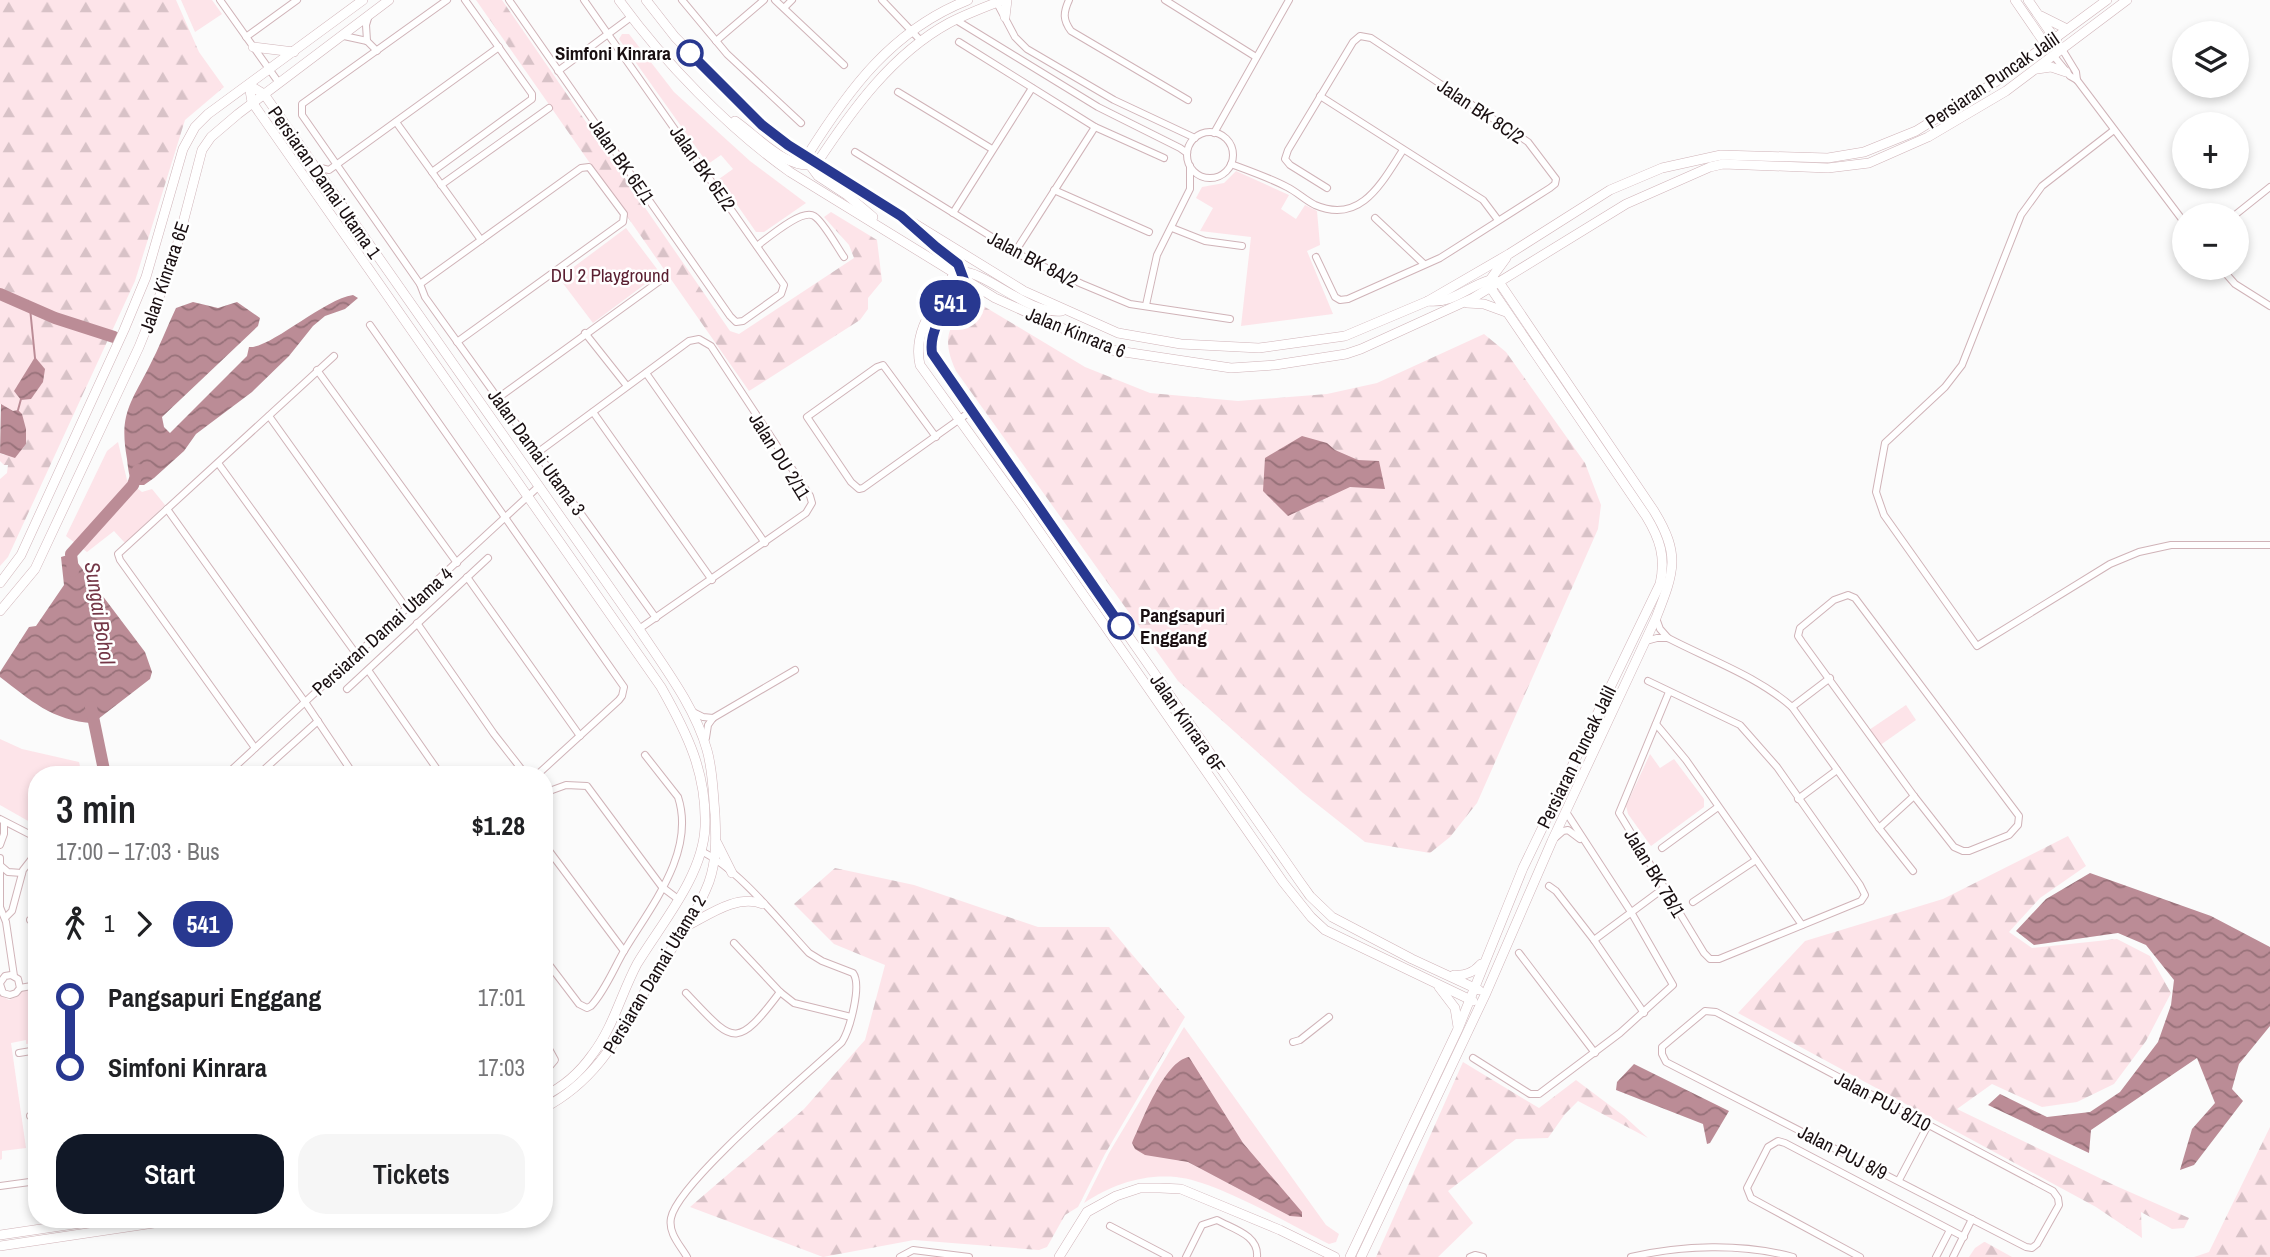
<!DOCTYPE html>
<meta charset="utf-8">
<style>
:root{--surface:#fff;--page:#f6f6f6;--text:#202124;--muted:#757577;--accent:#111827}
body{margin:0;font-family:"Archivo Narrow",sans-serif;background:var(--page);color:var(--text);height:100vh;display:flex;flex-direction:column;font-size:26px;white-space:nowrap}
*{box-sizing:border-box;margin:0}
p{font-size:23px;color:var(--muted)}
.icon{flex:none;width:38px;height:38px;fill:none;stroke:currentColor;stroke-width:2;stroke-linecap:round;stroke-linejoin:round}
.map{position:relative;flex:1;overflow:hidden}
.sheet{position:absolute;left:28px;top:766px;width:525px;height:462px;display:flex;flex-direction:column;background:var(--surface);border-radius:28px;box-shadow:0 4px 10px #0003}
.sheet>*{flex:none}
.badge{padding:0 14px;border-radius:23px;font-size:24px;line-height:46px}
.buttons{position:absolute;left:2172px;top:21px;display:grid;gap:14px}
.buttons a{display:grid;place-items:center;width:77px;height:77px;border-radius:50%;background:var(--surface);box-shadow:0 4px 10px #0003;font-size:35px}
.map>.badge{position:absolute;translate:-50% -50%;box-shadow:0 0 0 4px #fff}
.legs{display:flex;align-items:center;gap:10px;height:77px;padding:0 28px;font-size:23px}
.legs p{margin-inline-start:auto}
.head{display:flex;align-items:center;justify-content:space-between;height:119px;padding:0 28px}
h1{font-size:38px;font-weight:600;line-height:52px}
.primary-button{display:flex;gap:14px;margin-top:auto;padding:14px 28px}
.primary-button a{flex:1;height:80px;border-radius:28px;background:var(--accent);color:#fff;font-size:28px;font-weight:600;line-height:80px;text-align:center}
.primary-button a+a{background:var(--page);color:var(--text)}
ul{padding:0 28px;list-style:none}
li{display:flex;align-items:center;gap:24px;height:70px;font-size:26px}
li i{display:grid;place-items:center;width:10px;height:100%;margin:0 9px;background:currentColor}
li i::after{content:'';width:18px;height:18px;margin:-9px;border:5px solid;border-radius:50%;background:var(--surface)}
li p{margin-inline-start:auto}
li:first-child i{background:linear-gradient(#0000 50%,currentColor 0)}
li:last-child i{background:linear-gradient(currentColor 50%,#0000 0)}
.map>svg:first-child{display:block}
.forest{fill:url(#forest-firs)}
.park{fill:#fde4e9}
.water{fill:url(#water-waves)}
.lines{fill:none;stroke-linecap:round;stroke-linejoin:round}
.stream{stroke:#bb8c96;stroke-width:2}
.river{stroke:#bb8c96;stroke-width:12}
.street-casing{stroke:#d0b3b8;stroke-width:8}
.secondary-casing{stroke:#d0b3b8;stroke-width:10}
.street{stroke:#fff;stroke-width:6}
.secondary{stroke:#fff;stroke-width:9}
.line-1-casing{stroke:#fff;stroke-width:16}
.line-1{stroke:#283890;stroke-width:10}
.stop-1-dot{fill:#fff;stroke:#283890;stroke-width:3.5}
.labels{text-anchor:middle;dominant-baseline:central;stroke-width:5;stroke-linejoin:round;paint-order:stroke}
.stop-label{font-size:19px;font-weight:bold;fill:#190f11;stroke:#fff;text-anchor:end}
.street-label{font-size:19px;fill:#190f11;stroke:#fff}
.park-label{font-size:19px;fill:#591e30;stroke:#fff}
.water-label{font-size:21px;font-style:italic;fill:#743747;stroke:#fff}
</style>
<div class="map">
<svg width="2270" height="1257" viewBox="0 0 2270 1257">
<defs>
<pattern id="forest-firs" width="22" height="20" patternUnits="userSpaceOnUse" patternTransform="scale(1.75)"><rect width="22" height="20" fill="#fde4e9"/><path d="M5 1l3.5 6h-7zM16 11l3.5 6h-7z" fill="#d8c2c7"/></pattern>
<pattern id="water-waves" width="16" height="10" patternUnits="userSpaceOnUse" patternTransform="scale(1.75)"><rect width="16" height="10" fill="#bb8c96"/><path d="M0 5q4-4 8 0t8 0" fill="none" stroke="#977179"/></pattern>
</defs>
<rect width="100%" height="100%" fill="#fbfbfb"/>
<g class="forest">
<path d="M0,0H176L199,52L224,87L185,120L135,281L8,557L0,566V479L7,473L8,465H4L0,461V453L4,455L26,444C23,420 21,416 0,404Z"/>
<polygon points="476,0 502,0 730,331 739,334 854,258 849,245 824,217 831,212 877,240 882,281 868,298 868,309 860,320 749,391"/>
<path d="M970,298L1085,367L1150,393L1238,401L1327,394L1377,383L1484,334L1506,352L1585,463L1601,505L1598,529L1477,803L1450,837L1430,853L1365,842L1303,793L1178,681L956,371C940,336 950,327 970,298Z"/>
<polygon points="2068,836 2086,866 2040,898 2009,932 2032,948 2117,939 2150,956 2171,993 2146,1041 2114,1084 2077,1102 2042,1107 1992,1084 1957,1109 2116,1186 2189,1218 2184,1228 2172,1229 2141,1212 2142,1238 2096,1207 1738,1013 1805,941 1943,899"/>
<polygon points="835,868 914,885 1038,927 1109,927 1185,1017 1105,1154 1078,1207 1065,1215 1047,1247 1039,1250 914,1240 823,1257 690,1207 804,1109 865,1040 885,965 834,944 794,904"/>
<polygon points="1463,1062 1539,1108 1576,1080 1624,1116 1648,1138 1578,1101 1565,1114 1548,1138 1516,1139 1448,1191 1473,1223 1438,1257 1376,1257"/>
<polygon points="2270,1127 2270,1257 2194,1257 2209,1252"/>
<polygon points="1984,1242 1985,1242 2012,1257 1969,1257 1975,1248"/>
</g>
<g class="park">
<polygon points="181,0 212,0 222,14 195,32"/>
<polygon points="622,34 629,34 674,92 750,161 806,203 764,232 756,232 719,179 733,169 721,155 708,164 619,39"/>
<polygon points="1236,171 1289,195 1281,209 1296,219 1305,205 1317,211 1320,245 1307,251 1333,314 1241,326 1251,237 1200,231 1213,208 1196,198 1202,187 1224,183"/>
<polygon points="626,228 660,273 593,323 559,278"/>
<polygon points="118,442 127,480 142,492 152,489 165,505 125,543 114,531 87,552 66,536 107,451"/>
<polygon points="1906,705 1916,720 1879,746 1869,730"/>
<polygon points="0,739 22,749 79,762 82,775 37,775 37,826 0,805"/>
<polygon points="1650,754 1660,768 1674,759 1704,799 1704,807 1651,846 1628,814 1626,806"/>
<polygon points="22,990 29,991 37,1040 37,1043 26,1044 26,1040 11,1043 26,1148 2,1151 2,1159 0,1160 0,995 9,1000 19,996"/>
<path d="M1184,1027L1326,1225L1339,1234L1336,1242L1329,1244C1290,1225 1217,1181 1176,1177C1141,1174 1112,1185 1084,1203L1109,1153Z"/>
</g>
<g class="water">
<path d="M353,295L358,298L345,309L325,316L313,326L289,356L252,392L196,434L184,451L154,478L144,485H133C129,477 128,468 127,459C119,415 130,404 149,367C159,348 167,327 176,308L193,302L218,308L237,302L260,318L258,326L162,417L164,427L170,433L247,356L249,347C270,349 322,300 353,295Z"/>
<polygon points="35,357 45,369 43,382 31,399 21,400 14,391"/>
<polygon points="1,404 13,411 18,410 22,414 26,429 26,444 15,458 0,453"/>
<polygon points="1302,436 1327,443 1335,450 1358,460 1379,461 1385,489 1350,487 1288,516 1263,491 1265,458"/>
<path d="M71,554L145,652L152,672L150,679L93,723C53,721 30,700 0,677V672L29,627L36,626L64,585L61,557Z"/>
<polygon points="2090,873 2211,916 2270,947 2270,1026 2239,1064 2232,1089 2243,1101 2194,1165 2180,1170 2192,1129 2215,1103 2197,1058 2091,1130 2089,1153 1988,1105 2000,1094 2047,1117 2090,1112 2120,1092 2158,1042 2171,1005 2174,980 2146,945 2118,933 2034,945 2016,931 2046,899"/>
<path d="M1189,1057L1243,1143L1302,1212V1217L1290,1216L1188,1162L1145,1155L1135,1149L1132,1143C1142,1122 1164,1061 1189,1057Z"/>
<polygon points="1634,1064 1729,1111 1710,1143 1707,1144 1703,1124 1616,1090 1617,1082"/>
</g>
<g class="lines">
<g class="stream">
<polyline points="30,308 35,358"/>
<polyline points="18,410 21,399"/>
</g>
<g class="river">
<polyline points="0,294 55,318 114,337"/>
<polyline points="73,571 71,554 133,485 138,470"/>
<polyline points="91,707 105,775"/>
</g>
<defs>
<g id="street">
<polyline points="220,0 279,83"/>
<polyline points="447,0 302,104 302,115 420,284 425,297 656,618"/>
<polyline points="509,0 730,316 736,322 743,321 781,294 784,285 584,0"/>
<polyline points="682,0 727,54 801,123"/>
<polyline points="775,0 844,65"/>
<polyline points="882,0 921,41"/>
<path d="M1069,0C1063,13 1063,20 1071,31L1188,100"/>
<polyline points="1165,0 1256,57"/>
<polyline points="997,3 1015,37 1027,49 1114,100 1195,138"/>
<polyline points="784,8 792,0"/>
<polyline points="956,20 1098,107 1180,148 1187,153"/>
<polyline points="344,36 367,41 377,51"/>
<polyline points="246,37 297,0"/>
<polyline points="367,41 366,25 369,15"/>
<polyline points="716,41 764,0"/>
<polyline points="959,42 1095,127 1164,158"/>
<polyline points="2062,49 2076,72 2077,80"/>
<polyline points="2053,55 2070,76 2077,80 2184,222"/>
<polyline points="558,71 631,17"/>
<polyline points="898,92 992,149"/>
<polyline points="1320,96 1483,200 1498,220"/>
<polyline points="396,122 481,240"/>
<polyline points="2114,130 2042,186 2021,215 1962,365 1945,387 1885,443 1876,492 1884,515 1977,646 2110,564 2139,552 2171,545 2270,545"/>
<circle cx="1210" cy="155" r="23"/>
<polyline points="1214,133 1289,0"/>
<polyline points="855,152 1029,260 1082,284 1130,304 1230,319"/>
<path d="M1231,164C1250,171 1270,178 1287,187C1297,192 1305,200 1315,205C1361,225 1382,182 1403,150"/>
<polyline points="317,167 329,170 336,165 499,47"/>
<polyline points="432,172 532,99 532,94 465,0"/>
<polyline points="441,185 549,108"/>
<polyline points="1054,190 1149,232"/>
<polyline points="953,213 1032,88"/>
<polyline points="2235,215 2270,187"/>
<polyline points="1375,218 1424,264"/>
<polyline points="1172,228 1205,241 1242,246"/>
<path d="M757,246C768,238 802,208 814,216C823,221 837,247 844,257"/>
<polyline points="1015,252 1095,127"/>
<polyline points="1316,257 1335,297 1340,300 1348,299 1440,258 1550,188 1555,184 1556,179 1528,142 1371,38 1360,36 1353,42 1288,150 1285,159 1290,165 1327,188"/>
<polyline points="2221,268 2235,284 2270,306"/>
<polyline points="420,284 581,168 589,167 624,214 623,222 457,342"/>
<polyline points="1146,305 1157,255 1190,189 1190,166"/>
<polyline points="370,325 624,687 622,696 619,700 537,775"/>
<polyline points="585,333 627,386"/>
<polyline points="317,370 457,563"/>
<polyline points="646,373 765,543"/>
<polyline points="498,398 665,277"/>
<polyline points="593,412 712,580"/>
<polyline points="269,416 407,609"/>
<polyline points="936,437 883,365 877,367 807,417 851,482 859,489 863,488 971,411"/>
<polyline points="537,453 689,341 699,339 711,346 810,496 812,503 806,513 639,629"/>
<polyline points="218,463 357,655"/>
<polyline points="167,509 305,702 354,775"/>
<polyline points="467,577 580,736"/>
<polygon points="1848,595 1855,598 2019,816 2018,825 2009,835 1969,851 1963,851 1954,847 1914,796 1802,642 1798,636 1800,628 1834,600"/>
<polyline points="1656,618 1660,629 1668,638"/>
<polyline points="417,623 494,734 526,775"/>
<path d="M1646,641L1657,638H1668C1710,660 1757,676 1792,707L1879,828L1913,871"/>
<polyline points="368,670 441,775"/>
<polyline points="1648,681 1740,725 1777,767 1860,885 1865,895 1861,901 1719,959 1710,959 1704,953 1619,813 1669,692"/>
<polyline points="347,689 488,558"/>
<polyline points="1792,707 1830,678"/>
<polyline points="693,712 703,717 713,718"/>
<polyline points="1656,724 1686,760 1802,925"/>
<polyline points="706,738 708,725 713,718 795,670"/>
<polyline points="255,748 120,560 118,554 334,356"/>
<polyline points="226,775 538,487"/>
<polyline points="258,775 318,721"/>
<polyline points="544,793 566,785 587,786 662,887 678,899"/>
<polyline points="1798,799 1837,770"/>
<polyline points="0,819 37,838"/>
<polyline points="1879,828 1914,796"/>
<polyline points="1555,838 1563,831 1568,830 1580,839"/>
<polyline points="544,844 624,951"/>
<polyline points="0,845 4,834 4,822"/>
<polyline points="1662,848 1718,807"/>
<polyline points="0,858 0,907 6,922 14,976"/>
<polyline points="1,866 8,872 22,873"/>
<polyline points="1549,886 1556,891 1594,940 1644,1013"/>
<polyline points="1693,902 1756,860"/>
<polyline points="5,918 12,911 23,870 37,852"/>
<polyline points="30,920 37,919"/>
<polyline points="1594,940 1664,888"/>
<polyline points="734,943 780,992 794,1003 851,1017"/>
<polyline points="1519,953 1595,1053"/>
<path d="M544,958L579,1004L587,1008L591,1006C605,991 614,968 624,951C651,906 696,852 678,797L645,755"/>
<polyline points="0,983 5,976 11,975 18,979 20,988 16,993 10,995 3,993 0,984"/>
<polyline points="20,988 37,985"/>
<path d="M686,993C733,1042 735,1052 780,992"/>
<polygon points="1705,1011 1716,1012 2053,1191 2058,1198 2059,1205 2037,1244 2032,1248 2026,1247 1666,1062 1662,1054 1662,1047"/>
<polyline points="544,1040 555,1060 544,1073"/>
<polyline points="1293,1042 1300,1040 1329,1017"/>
<polyline points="19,1053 37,1050"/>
<polyline points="1473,1058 1530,1094 1539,1094 1620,1033 1673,985 1631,912 1566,812"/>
<polyline points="30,1116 37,1115"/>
<polyline points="1899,1180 1928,1125"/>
<polyline points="0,1186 37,1181"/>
<polyline points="1110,1226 1169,1257"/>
<path d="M687,1257C680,1245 668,1233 671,1218C678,1182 809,1073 842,1042C850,1029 862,985 853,973L822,961L809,953C779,921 740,870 701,851"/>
<polyline points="900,1257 913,1250 969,1257"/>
<path d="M1186,1257L1202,1225L1217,1220C1233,1229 1259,1235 1257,1257"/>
<polyline points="1470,1257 1475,1255 1483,1257"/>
<path d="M1631,1257C1682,1245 1742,1243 1793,1257"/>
<polyline points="1860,1257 1751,1198 1747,1188 1768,1147 1778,1141 1785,1143 1964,1237"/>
<polyline points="1936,1257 1950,1230"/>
<polyline points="1953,1257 1972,1219"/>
</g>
<g id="secondary">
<path d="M619,0C664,62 728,128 790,172L995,298L1111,350L1231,368L1275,365L1346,354L1361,349L1473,298L1626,204L1710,167L1723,164L1828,168L1869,163L1928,137L2006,91L2127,0"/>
<polyline points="646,0 675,37 762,125 829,171 1024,291 1118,333 1181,344 1259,348 1345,336 1428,301 1509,254 1610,190 1662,168 1721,155 1828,158 1864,152 1916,131 1997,81 2107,0"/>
<polyline points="2015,0 2048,48"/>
<polyline points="2028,0 2057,42"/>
<polyline points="2041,16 2067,29"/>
<polyline points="1005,17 1007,0"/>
<polyline points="253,47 294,52"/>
<polyline points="2037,69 2051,67 2066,72"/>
<path d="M249,85L264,94L639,629C664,667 695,707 707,750C713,771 713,793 715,814C716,838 717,859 709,882C694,921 667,953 647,988C618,1037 597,1080 544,1108"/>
<path d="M249,85L252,102L661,687C687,733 707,773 705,827C703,876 661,924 637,964C621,994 613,1028 592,1055C580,1072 563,1087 544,1096"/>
<path d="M735,121C756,135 790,174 817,163"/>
<path d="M807,156C849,89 892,30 968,0"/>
<polyline points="807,161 818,176 847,195 873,217"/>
<path d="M817,163C852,110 892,54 949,23C966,14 985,7 1003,0"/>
<path d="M918,231L958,264L964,280C948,307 921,332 938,363L1300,882L1310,896L1332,917L1412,959L1479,990"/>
<path d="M959,272C985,269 1027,315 1062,311"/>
<path d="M954,274C937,303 912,329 920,365L1021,505L1283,882L1311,917L1325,930L1473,1001"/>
<path d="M1428,301C1453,304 1468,286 1490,280"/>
<polyline points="1467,303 1484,304 1506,312"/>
<polyline points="0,583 21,555 124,330 146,277 183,149 195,127 208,114 363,0"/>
<polyline points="0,611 35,569 139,347 172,265 202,150 211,137 238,114 389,0"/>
<polyline points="717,843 732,873"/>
<path d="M687,926C710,914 737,894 763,904"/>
<path d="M1454,975C1465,976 1473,973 1481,964"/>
<polyline points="1439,987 1455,1008 1458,1027"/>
<polyline points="0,1235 101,1220"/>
<polyline points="0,1246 174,1220"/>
<polyline points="1059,1257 1087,1212 1116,1196 1140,1188 1160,1188 1181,1189 1280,1230 1335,1257"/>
<path d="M1350,1257L1458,1029L1523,868L1660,584C1666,557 1660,539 1646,516L1490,287V280L1506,258"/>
<path d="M1361,1257L1486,993L1552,841L1656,618C1674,572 1681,555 1654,511L1499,282L1495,281"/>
</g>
</defs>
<use href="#street" class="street-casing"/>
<use href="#secondary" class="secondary-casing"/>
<use href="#street" class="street"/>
<use href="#secondary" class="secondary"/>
</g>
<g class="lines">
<defs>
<path id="line-1" d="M690,53L762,125L788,145L901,216L936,247L958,264L964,280C951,302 928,327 932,353L1121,626"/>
</defs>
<use href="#line-1" class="line-1-casing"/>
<use href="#line-1" class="line-1"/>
</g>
<g class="stop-1-dot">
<circle cx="690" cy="53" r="12"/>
<circle cx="1121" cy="626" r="12"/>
</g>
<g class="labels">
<g class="stop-label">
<text x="671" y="53">Simfoni Kinrara</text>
<text x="1140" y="615" text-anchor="start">Pangsapuri<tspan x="1140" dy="22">Enggang</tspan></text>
</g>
<g class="street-label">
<text transform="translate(1992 80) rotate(-34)">Persiaran Puncak Jalil</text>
<text transform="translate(1481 111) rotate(34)">Jalan BK 8C/2</text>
<text transform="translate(622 161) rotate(55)">Jalan BK 6E/1</text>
<text transform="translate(703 168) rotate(55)">Jalan BK 6E/2</text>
<text transform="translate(325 182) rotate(55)">Persiaran Damai Utama 1</text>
<text transform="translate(1033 259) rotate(28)">Jalan BK 8A/2</text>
<text transform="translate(164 277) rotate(-71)">Jalan Kinrara 6E</text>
<text transform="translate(1076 332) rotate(22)">Jalan Kinrara 6</text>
<text transform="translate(537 452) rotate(54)">Jalan Damai Utama 3</text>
<text transform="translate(780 456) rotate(58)">Jalan DU 2/11</text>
<text transform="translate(382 631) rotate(-42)">Persiaran Damai Utama 4</text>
<text transform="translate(1188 723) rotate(55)">Jalan Kinrara 6F</text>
<text transform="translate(1576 757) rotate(-64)">Persiaran Puncak Jalil</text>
<text transform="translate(1655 873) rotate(59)">Jalan BK 7B/1</text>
<text transform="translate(654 974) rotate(-59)">Persiaran Damai Utama 2</text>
<text transform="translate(1883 1101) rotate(28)">Jalan PUJ 8/10</text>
<text transform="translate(1843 1152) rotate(27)">Jalan PUJ 8/9</text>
</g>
<g class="park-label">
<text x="610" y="275">DU 2 Playground</text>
</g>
<g class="water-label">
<text transform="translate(100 613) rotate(81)">Sungai Bohol</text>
</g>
</g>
</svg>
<div class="buttons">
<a><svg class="icon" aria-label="layers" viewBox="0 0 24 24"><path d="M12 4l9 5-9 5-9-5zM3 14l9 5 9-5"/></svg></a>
<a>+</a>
<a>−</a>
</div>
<b class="badge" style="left:950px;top:303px;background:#283890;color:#fff">541</b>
<section class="sheet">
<div class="head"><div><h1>3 min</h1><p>17:00 – 17:03 · Bus</p></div><b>$1.28</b></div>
<div class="legs"><svg class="icon" aria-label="walk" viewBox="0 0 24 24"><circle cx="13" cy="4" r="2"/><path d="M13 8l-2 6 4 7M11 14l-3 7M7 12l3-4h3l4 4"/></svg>1<svg class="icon" aria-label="forward" viewBox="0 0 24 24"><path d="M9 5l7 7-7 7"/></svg><b class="badge" style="background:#283890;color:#fff">541</b></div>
<ul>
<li><i style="color:#283890"></i><b>Pangsapuri Enggang</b><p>17:01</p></li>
<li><i style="color:#283890"></i><b>Simfoni Kinrara</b><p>17:03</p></li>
</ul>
<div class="primary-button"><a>Start</a><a>Tickets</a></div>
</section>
</div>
